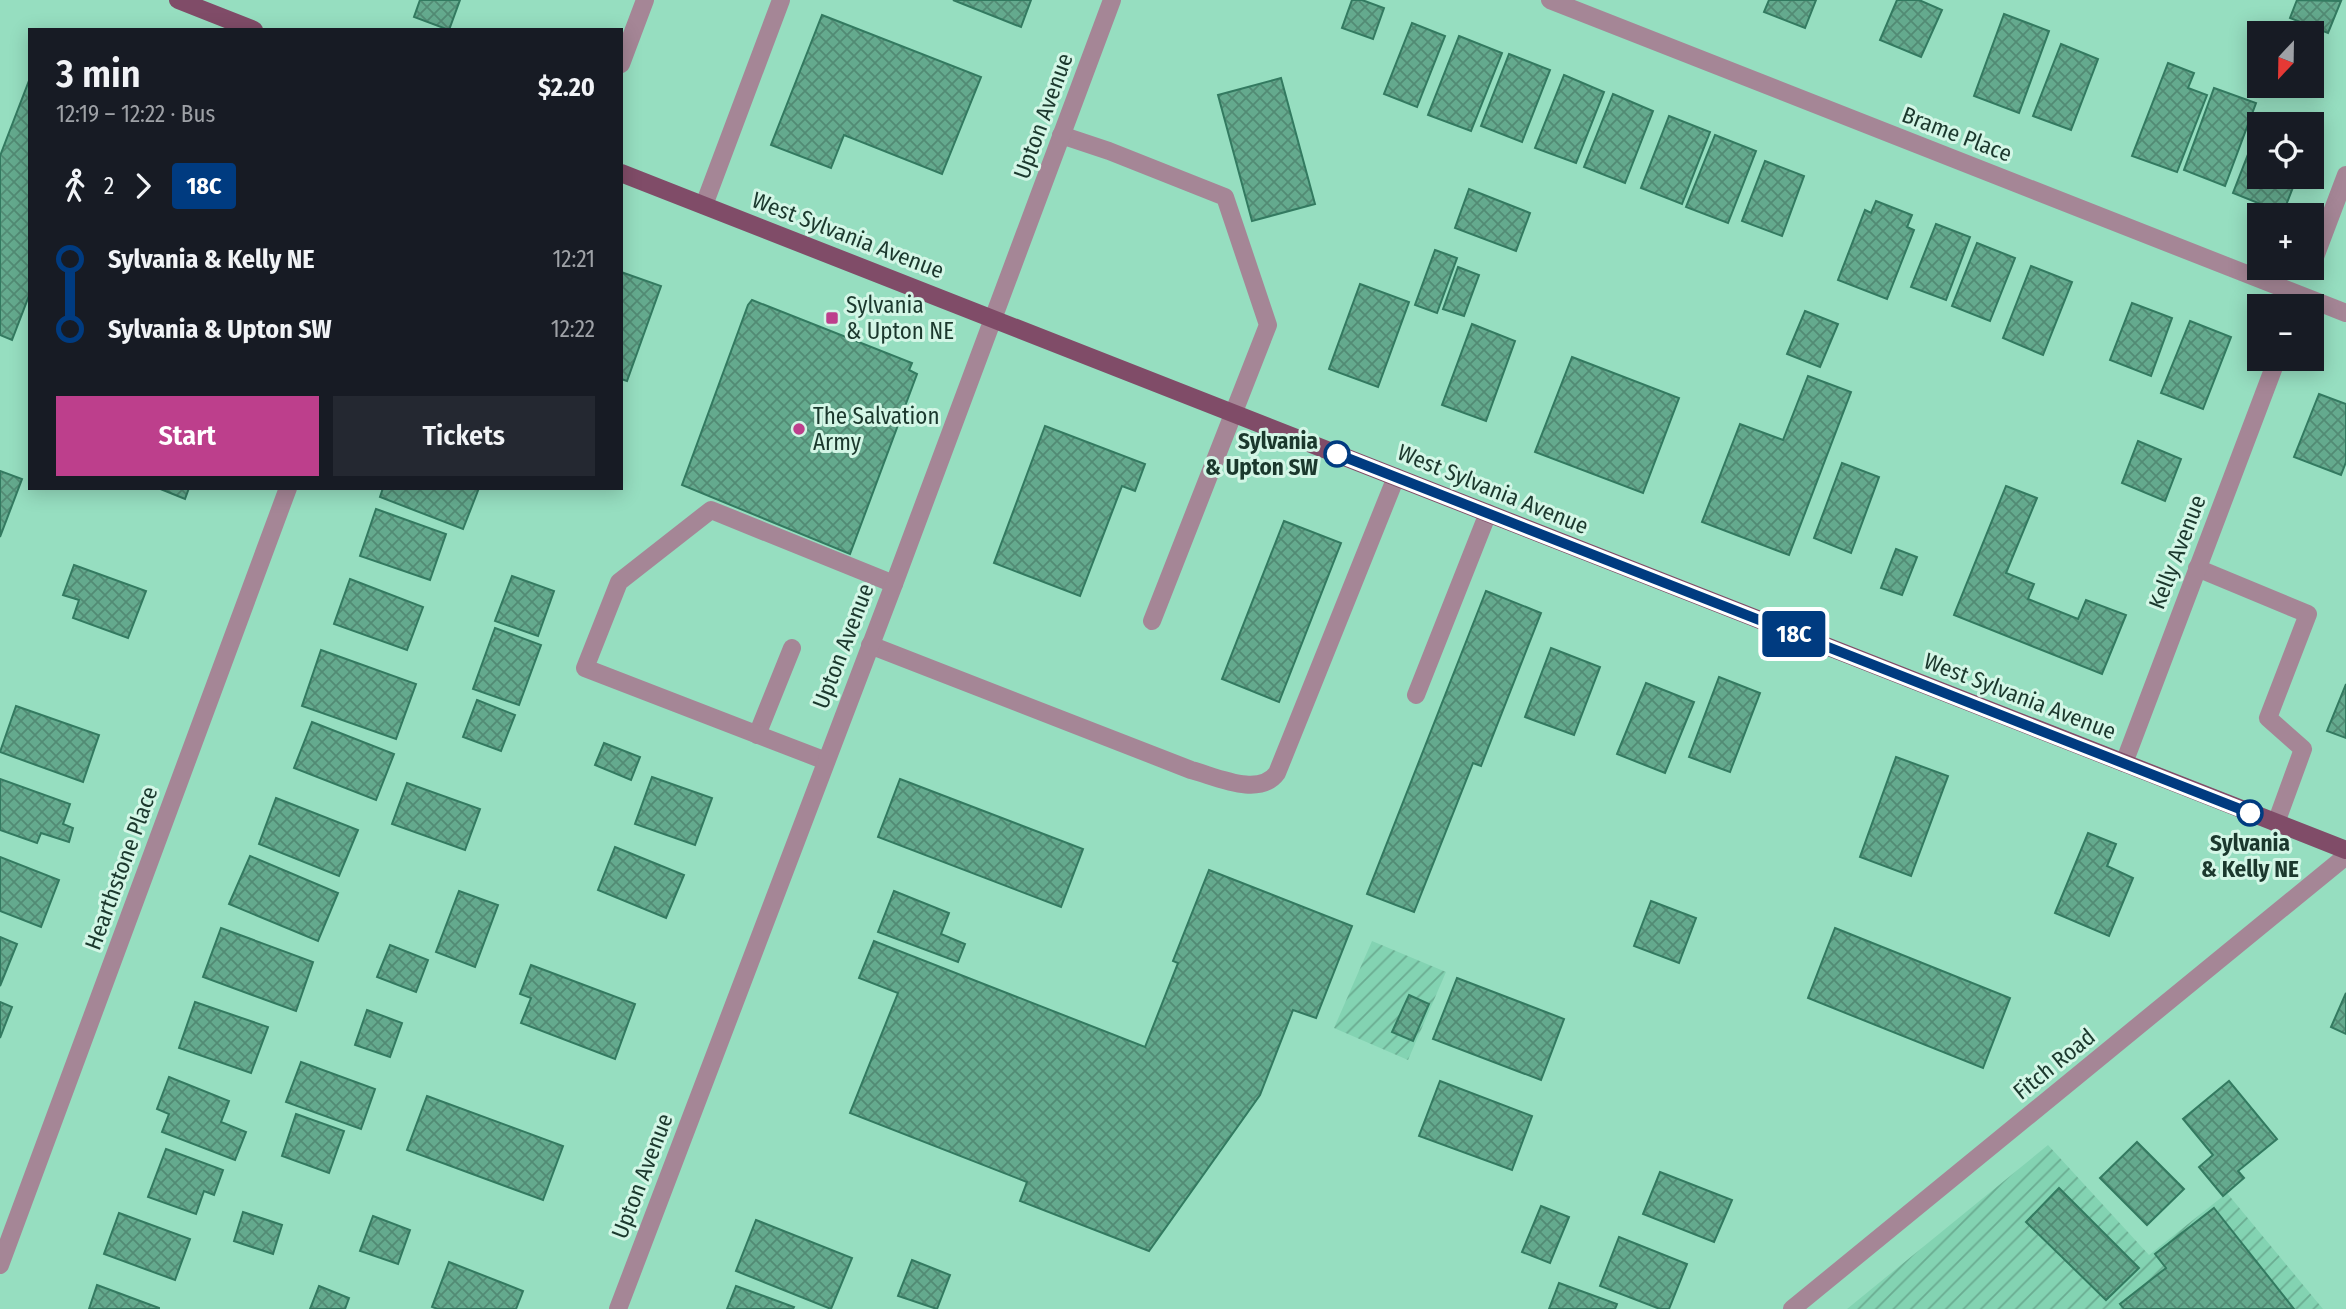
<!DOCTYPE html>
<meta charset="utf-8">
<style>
:root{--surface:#171b24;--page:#242831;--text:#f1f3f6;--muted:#9ea1a6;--accent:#bd3f8c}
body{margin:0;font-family:"Fira Sans Condensed",sans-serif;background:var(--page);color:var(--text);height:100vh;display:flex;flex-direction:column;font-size:26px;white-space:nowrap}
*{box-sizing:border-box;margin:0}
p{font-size:23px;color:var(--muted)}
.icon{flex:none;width:38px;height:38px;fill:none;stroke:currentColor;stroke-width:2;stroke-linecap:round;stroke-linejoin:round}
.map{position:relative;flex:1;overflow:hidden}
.side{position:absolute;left:28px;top:28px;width:595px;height:462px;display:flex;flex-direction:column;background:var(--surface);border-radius:0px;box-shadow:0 4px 18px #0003}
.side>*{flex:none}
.badge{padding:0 14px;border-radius:5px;font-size:24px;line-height:46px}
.needle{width:46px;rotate:202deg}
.tools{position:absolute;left:2247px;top:21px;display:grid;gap:14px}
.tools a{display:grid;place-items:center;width:77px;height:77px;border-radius:0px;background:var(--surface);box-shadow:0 4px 18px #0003;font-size:35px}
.map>.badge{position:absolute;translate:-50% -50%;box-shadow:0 0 0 4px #fff}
.legs{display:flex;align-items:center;gap:10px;height:77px;padding:0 28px;font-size:23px}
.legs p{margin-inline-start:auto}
.headline{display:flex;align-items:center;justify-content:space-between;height:119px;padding:0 28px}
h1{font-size:38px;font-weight:600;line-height:52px}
.cta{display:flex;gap:14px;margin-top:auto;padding:14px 28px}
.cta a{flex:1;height:80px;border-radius:0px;background:var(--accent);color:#fff;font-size:28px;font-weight:600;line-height:80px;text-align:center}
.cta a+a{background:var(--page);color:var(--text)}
ul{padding:0 28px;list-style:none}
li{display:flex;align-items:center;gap:24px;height:70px;font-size:26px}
li i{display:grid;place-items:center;width:10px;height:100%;margin:0 9px;background:currentColor}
li i::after{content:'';width:18px;height:18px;margin:-9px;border:5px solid;border-radius:50%;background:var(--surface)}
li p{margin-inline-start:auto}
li:first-child i{background:linear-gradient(#0000 50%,currentColor 0)}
li:last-child i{background:linear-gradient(currentColor 50%,#0000 0)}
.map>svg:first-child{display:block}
.industrial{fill:url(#industrial-furrows)}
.building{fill:url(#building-cross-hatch);stroke:#337a60;stroke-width:2}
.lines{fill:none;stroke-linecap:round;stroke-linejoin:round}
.minor{stroke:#a58696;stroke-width:18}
.major{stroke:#804c68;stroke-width:18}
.line-1-casing{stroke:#fff;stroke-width:16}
.line-1{stroke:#003b80;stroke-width:10}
.poi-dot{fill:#bd3f8c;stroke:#d3f6e6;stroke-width:2.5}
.stop-1-dot{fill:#fff;stroke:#003b80;stroke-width:3.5}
.labels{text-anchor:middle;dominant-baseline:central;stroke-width:6;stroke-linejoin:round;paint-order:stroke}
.street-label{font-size:23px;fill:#1b382d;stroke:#d3f6e6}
.poi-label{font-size:23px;fill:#1b382d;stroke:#d3f6e6;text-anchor:start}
.stop-label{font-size:23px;font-weight:bold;fill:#1b382d;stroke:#d3f6e6;text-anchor:end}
</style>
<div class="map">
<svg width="2346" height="1309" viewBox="0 0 2346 1309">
<defs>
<pattern id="industrial-furrows" width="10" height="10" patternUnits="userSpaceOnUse" patternTransform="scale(1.75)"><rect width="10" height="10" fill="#83d3b2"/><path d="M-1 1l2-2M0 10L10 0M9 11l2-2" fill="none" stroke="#6aac91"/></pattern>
<pattern id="building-cross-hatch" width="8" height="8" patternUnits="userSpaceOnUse" patternTransform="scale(1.75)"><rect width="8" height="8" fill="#64aa8e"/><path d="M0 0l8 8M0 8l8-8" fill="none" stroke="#528b74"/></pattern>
</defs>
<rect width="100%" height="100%" fill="#96dec0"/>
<g class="industrial">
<polygon points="1372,941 1446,972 1408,1060 1334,1028"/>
<polygon points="2048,1145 2149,1255 2227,1193 2323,1309 1847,1309"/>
</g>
<g class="building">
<polygon points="420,0 460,0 449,30 414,17"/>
<polygon points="953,0 1031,0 1021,27"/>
<polygon points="1352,0 1362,0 1384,8 1373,39 1342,28"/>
<polygon points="1769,0 1816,0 1805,28 1764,12"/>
<polygon points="1897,0 1919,0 1942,10 1921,57 1880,40"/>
<polygon points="2297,0 2341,1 2328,33 2290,18"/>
<polygon points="2004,14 2049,31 2019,113 1974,96"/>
<polygon points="822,15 981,77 942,174 844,135 831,168 771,145"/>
<polygon points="1412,23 1445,36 1417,107 1384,94"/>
<polygon points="1459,36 1502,53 1471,131 1428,115"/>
<polygon points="2061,44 2098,59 2071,130 2033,116"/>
<polygon points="1509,54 1550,70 1522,142 1481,126"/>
<polygon points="2168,63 2194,73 2188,88 2207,95 2177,172 2132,156"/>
<polygon points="1564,75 1604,92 1576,163 1535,148"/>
<polygon points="30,78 30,293 12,340 0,335 0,156"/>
<polygon points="1281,78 1315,204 1252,221 1218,95"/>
<polygon points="2214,88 2256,103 2225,186 2184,170"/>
<polygon points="1613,94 1653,111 1625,183 1584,167"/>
<polygon points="2264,115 2288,124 2260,124"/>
<polygon points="1669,116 1710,132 1682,204 1641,188"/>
<polygon points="2259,126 2259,177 2297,177 2283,213 2233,193"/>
<polygon points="1715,135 1756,151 1728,223 1686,207"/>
<polygon points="1765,161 1804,176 1782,236 1742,221"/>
<polygon points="1469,189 1530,213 1516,251 1455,228"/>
<polygon points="1876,201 1912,215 1907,227 1914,230 1887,299 1838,280 1865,210 1871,213"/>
<polygon points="1936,224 1970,237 1946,300 1911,287"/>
<polygon points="1977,243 2015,258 1990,321 1952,306"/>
<polygon points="1435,250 1457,258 1437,313 1415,305"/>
<polygon points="2031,266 2072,282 2043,355 2003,338"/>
<polygon points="1458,267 1479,275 1464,316 1443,309"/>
<polygon points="621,272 661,286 627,381 621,379"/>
<polygon points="1360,284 1409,302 1378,387 1329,369"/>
<polygon points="752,300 912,363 909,370 917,374 850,554 682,485 748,305"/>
<polygon points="2132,303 2172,318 2151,376 2110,360"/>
<polygon points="1805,311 1838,324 1820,367 1787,354"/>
<polygon points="2190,321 2231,337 2203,409 2161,393"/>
<polygon points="1472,324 1515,341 1486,421 1442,405"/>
<polygon points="1572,357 1679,398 1643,493 1535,452"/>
<polygon points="1808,376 1851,392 1789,555 1702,522 1740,424 1783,440"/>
<polygon points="2319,394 2346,404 2346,462 2341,475 2294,457"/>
<polygon points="1045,426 1145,464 1135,491 1122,486 1080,596 994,563"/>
<polygon points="2138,441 2181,459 2165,501 2122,483"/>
<polygon points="1842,463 1879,477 1851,553 1814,538"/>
<polygon points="0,471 22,479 0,537"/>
<polygon points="2006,486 2037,498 2006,573 2034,584 2028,599 2078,619 2086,600 2126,615 2102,674 1954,615"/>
<polygon points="158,488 189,488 185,499"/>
<polygon points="383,488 479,488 463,529 380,497"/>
<polygon points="376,509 446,534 430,580 360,556"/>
<polygon points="1284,521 1341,543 1279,702 1222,679"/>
<polygon points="1896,549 1917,557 1902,595 1881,588"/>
<polygon points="74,565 146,591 128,638 73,618 79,600 63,595"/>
<polygon points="512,576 554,591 538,636 495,621"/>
<polygon points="350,579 423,607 407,650 334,624"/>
<polygon points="1486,591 1541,613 1481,766 1473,763 1414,912 1367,894"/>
<polygon points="495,628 541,645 519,705 473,689"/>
<polygon points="1551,648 1600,667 1574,735 1525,717"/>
<polygon points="321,650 416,684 396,739 302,706"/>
<polygon points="1719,677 1760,693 1730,772 1689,757"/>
<polygon points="1646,683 1694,702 1665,773 1617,754"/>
<polygon points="2346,684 2346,738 2327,731"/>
<polygon points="477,700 515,715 501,751 463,737"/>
<polygon points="16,706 99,735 83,782 0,752"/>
<polygon points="312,722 394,754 376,800 294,768"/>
<polygon points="604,743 640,757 631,780 595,765"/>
<polygon points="1896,757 1948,776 1911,876 1860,857"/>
<polygon points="652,777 712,798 695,845 635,824"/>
<polygon points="0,779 70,804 63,824 73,828 69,842 41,833 37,843 0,830"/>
<polygon points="900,779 1083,849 1061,907 878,837"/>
<polygon points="407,783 480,809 465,850 392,824"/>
<polygon points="276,798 358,830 339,876 259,844"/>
<polygon points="2088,833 2116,844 2107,866 2133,878 2109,936 2055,913"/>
<polygon points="615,847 684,875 666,918 598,890"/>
<polygon points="250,856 338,893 318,941 229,904"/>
<polygon points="0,857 59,880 41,927 0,911"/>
<polygon points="1209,870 1352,926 1316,1018 1293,1010 1260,1095 1149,1251 1020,1201 1027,1182 850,1113 898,993 859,978 874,941 1145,1047 1178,963 1173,961"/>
<polygon points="459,891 498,905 475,967 436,952"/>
<polygon points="894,891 949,913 941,934 965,944 958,962 878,932"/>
<polygon points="1651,901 1696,918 1679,963 1634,946"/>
<polygon points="221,928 313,962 296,1011 203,977"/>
<polygon points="1835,928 2010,998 1983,1068 1808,998"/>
<polygon points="0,937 17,944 0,986"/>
<polygon points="390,945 428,960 416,992 377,977"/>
<polygon points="531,965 635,1004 615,1059 521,1023 531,998 520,994"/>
<polygon points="1457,978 1564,1019 1541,1080 1433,1039"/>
<polygon points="2346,993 2346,1034 2331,1027"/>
<polygon points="1409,995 1429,1004 1413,1041 1392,1032"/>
<polygon points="0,1002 12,1007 0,1038"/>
<polygon points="195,1002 268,1027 251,1073 179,1048"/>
<polygon points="367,1010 402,1023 390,1057 355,1045"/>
<polygon points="301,1062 375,1089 361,1129 286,1102"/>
<polygon points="169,1077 229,1101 221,1122 246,1132 235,1160 162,1132 169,1114 157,1109"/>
<polygon points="1440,1081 1532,1116 1512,1170 1419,1136"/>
<polygon points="2229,1081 2277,1139 2238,1171 2244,1178 2223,1196 2199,1167 2213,1155 2183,1119"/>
<polygon points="427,1096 563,1146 543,1200 407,1150"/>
<polygon points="296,1114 344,1131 329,1173 282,1156"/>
<polygon points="2137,1142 2184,1189 2147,1225 2100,1178"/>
<polygon points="166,1149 223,1170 214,1195 204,1191 196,1214 148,1197"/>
<polygon points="1660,1172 1732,1200 1714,1242 1643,1214"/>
<polygon points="2059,1188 2139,1268 2106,1300 2026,1222"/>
<polygon points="1541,1206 1569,1217 1550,1263 1522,1252"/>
<polygon points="2214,1208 2294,1309 2124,1309 2120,1304 2166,1268 2155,1254"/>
<polygon points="243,1212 282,1225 273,1254 234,1241"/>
<polygon points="119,1213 190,1239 175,1280 104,1254"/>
<polygon points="373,1216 410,1230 398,1264 360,1251"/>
<polygon points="756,1220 852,1258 831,1309 736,1271"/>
<polygon points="1619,1237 1687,1264 1669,1309 1660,1309 1600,1286"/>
<polygon points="912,1260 950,1275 937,1309 898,1296"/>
<polygon points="449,1262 523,1291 516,1309 438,1309 432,1307"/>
<polygon points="1559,1283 1617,1304 1615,1309 1549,1309"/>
<polygon points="97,1285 159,1308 159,1309 89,1309"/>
<polygon points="319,1286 349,1298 345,1309 310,1309"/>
<polygon points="736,1286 794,1307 793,1309 727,1309"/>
</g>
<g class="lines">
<g class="minor">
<polyline points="1550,0 2346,313"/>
<polyline points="621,64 645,0"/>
<polyline points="1061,135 1109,151 1225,197 1268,325 1152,621"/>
<polyline points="704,205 781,0"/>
<polyline points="2312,265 2346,175"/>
<polyline points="2197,568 2308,614 2268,718 2303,749 2276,823"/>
<path d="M870,645L1191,770C1215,776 1259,798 1277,773L1396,477"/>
<polyline points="1416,695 1488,513"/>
<polyline points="757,735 792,648"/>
<polyline points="826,761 585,668 619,582 711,510 894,584"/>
<polyline points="2124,763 2277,359"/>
<polyline points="0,1265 288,488"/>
<polyline points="618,1309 894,584 1112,0"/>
<polyline points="1792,1309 2346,856"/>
</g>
<g class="major">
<polyline points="178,0 254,30"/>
<polyline points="621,173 2346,850"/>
</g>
</g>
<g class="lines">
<defs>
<polyline id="line-1" points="1337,454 2250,813"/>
</defs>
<use href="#line-1" class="line-1-casing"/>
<use href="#line-1" class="line-1"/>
</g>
<g class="poi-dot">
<rect x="825" y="311" width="14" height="14" rx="3.5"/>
<circle cx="799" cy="429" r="7"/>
</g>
<g class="stop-1-dot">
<circle cx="1337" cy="454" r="12"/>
<circle cx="2250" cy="813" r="12"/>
</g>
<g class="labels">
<g class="street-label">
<text transform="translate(1043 116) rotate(-70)">Upton Avenue</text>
<text transform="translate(1957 134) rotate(21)">Brame Place</text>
<text transform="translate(848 235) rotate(21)">West Sylvania Avenue</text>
<text transform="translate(1493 489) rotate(22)">West Sylvania Avenue</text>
<text transform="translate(2177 552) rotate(-69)">Kelly Avenue</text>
<text transform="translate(843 646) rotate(-69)">Upton Avenue</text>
<text transform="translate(2020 696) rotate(21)">West Sylvania Avenue</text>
<text transform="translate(121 868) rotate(-70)">Hearthstone Place</text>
<text transform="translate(2054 1064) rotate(-39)">Fitch Road</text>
<text transform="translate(642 1176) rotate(-69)">Upton Avenue</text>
</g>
<g class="poi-label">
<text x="846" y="305">Sylvania<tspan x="846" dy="26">&amp; Upton NE</tspan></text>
<text x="813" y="416">The Salvation<tspan x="813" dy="26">Army</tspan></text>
</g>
<g class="stop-label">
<text x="1318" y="441">Sylvania<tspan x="1318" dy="26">&amp; Upton SW</tspan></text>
<text x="2250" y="843" text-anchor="middle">Sylvania<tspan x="2250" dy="26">&amp; Kelly NE</tspan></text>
</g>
</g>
</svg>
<div class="tools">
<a><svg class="needle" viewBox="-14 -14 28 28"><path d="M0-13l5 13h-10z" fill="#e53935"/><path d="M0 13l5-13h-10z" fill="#9ea1a6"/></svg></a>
<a><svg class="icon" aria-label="locate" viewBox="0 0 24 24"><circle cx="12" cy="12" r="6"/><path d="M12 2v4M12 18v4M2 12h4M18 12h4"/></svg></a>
<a>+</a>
<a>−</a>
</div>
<b class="badge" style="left:1794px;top:634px;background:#003b80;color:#fff">18C</b>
<section class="side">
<div class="headline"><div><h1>3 min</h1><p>12:19 – 12:22 · Bus</p></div><b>$2.20</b></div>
<div class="legs"><svg class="icon" aria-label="walk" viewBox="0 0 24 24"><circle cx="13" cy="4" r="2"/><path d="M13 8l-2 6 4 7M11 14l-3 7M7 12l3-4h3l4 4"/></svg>2<svg class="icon" aria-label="forward" viewBox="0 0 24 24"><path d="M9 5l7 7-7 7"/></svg><b class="badge" style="background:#003b80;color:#fff">18C</b></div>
<ul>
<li><i style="color:#003b80"></i><b>Sylvania &amp; Kelly NE</b><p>12:21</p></li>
<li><i style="color:#003b80"></i><b>Sylvania &amp; Upton SW</b><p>12:22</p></li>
</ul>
<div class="cta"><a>Start</a><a>Tickets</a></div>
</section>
</div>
